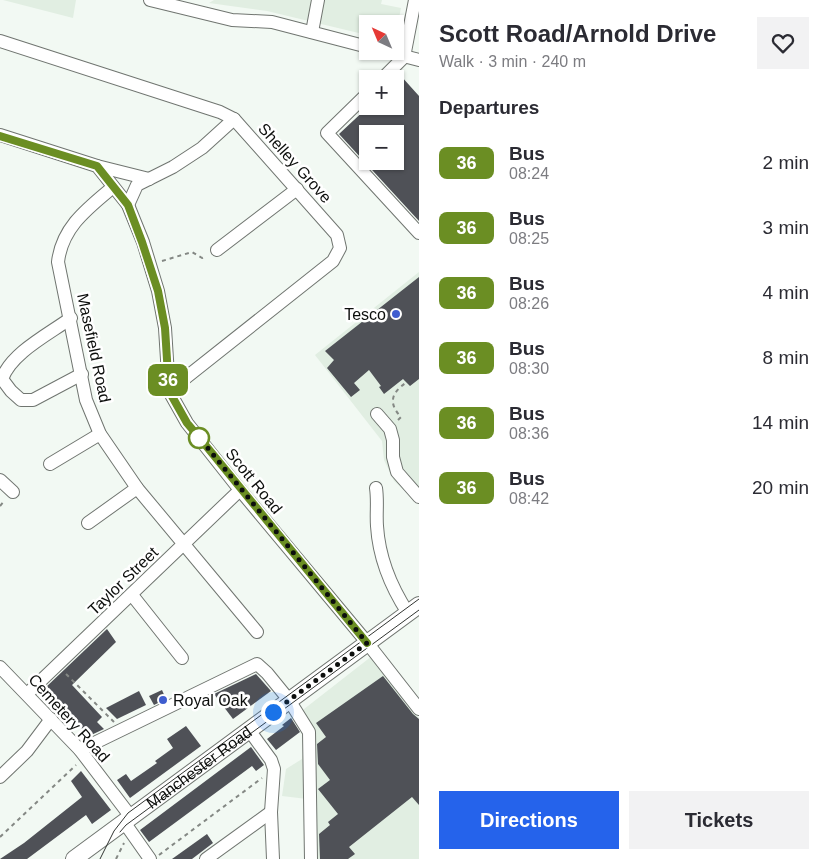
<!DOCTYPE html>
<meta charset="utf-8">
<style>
:root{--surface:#fff;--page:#f2f2f3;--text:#2b2b33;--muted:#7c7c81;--accent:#2563eb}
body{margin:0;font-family:Helvetica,sans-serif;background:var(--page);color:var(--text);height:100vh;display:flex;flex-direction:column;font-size:19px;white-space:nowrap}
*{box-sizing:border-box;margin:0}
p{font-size:16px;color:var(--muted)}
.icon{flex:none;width:28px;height:28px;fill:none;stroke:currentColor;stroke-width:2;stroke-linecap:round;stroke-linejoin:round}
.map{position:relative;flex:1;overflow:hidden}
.drawer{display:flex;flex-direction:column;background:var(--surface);width:410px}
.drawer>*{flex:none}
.badge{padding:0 10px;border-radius:8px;font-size:18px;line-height:32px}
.needle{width:32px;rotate:316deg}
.buttons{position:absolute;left:359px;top:15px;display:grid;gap:10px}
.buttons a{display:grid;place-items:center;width:45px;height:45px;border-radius:0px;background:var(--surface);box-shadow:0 1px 4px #0004;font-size:25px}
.you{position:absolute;width:25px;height:25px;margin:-12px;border:4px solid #fff;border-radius:50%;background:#1a73e8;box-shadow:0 0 0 8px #1a73e833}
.map>.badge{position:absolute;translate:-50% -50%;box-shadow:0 0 0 2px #fff}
h2{padding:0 20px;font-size:19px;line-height:45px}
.round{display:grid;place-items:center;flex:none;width:52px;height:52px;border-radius:0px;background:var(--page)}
.headline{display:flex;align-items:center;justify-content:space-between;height:85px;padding:0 20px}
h1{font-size:24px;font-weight:700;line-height:38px}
.button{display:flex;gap:10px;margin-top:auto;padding:10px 20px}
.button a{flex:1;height:58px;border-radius:0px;background:var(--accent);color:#fff;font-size:20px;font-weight:700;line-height:58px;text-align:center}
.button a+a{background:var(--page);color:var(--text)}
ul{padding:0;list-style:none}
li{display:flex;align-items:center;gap:15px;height:65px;padding:0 20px}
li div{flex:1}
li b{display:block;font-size:19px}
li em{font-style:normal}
li .badge{min-width:55px;font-weight:700;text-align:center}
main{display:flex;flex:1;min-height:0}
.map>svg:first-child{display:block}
.built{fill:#e1eee2}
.building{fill:#4f5157;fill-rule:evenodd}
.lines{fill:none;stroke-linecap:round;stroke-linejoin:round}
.minor-casing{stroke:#707570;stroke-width:14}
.major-casing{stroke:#707570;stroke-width:18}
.path{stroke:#848884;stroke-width:2;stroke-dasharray:4 4;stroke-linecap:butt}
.minor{stroke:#fff;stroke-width:12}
.major{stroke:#fff;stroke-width:16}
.tram{stroke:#323532;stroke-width:1}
.line-casing{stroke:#fff;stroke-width:11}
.line{stroke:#6b8e23;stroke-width:8}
.walk{stroke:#0c0e0c;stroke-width:5;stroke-dasharray:0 9}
.poi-dot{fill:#3f5dcf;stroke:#fff;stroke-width:2}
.stop-dot{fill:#fff;stroke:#6b8e23;stroke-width:2.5}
.labels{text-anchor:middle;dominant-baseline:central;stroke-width:5;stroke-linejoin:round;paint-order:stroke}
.street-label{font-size:16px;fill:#0c0e0c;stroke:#fff}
.poi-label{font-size:16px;fill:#0c0e0c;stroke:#fff;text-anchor:end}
</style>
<main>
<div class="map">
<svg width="419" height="859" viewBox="0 0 419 859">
<rect width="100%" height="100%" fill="#f2f9f3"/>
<g class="built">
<polygon points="3,0 76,0 73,18"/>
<polygon points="214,0 382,0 381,4 401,8 395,38 395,24 368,24 367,35 267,11 209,3"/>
<polygon points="419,272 419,504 394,481 384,460 382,441 315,355"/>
<polygon points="372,656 419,718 419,859 309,859 307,799 282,796 286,769 302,759 307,730 299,713"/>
</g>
<g class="building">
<path d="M401,76L419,96V221L339,134L369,106H395V82ZM368,134H395V161H368Z"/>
<polygon points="419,277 419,379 410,386 403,379 384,394 379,387 381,386 369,370 354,383 360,390 351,397 327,368 334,360 325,351"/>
<polygon points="107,629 116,642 72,685 102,717 97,722 104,729 89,736 44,689"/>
<polygon points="256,674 271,691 233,719 214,694"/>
<polygon points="383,676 413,714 419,719 419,805 412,797 349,847 355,854 348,859 320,859 319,834 330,825 328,822 338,814 318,789 330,780 318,764 317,744 326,737 316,723"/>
<polygon points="162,690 166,699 154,705 149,696"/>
<polygon points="139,691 146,705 117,719 106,708"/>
<polygon points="291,718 300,732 276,750 267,739 284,726 282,725"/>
<polygon points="186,726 201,746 130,798 117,780 126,774 131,781 157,763 155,761 173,748 167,739"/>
<polygon points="251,747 264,765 256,771 252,766 149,842 140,830"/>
<polygon points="81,771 111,810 92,824 86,815 27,859 0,859 24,843 82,797 71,781"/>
<polygon points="207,834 213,843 192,859 172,859"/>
</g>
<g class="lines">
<defs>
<g id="minor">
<polyline points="150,0 232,20 272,22 368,47"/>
<polyline points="312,32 318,0"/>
<polyline points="0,41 220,112 234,119 337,235 340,248 333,261 169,391"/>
<polyline points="384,51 419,60"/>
<polyline points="382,79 404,57 415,0"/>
<polyline points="368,93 327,133 419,233"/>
<polyline points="0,135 97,166 128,205 143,242 158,291 165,328 169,391 187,423 240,490 365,640 419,709"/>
<polyline points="97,166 149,179"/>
<path d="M113,187C88,208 62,227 58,262L86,400L100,434L137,488L257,632"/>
<polyline points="128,205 137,185 173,167 202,148 234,119"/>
<polyline points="217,250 297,189"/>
<path d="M71,318C49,334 11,353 2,379L11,391L21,400H33L82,374"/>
<polyline points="377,414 390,429 393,440 393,457 397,472 419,497"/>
<polyline points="50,464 100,434"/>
<polyline points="0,480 13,492"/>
<path d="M376,488C378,501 376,513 377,526C379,558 391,587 408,613"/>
<polyline points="88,523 137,488"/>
<polyline points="132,595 182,658"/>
<polyline points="0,667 80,750 131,817"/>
<polyline points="27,694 240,490"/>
<polyline points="249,730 271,760 274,769 271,812 273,859"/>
<polyline points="80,750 257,664 267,673 289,700 309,732 311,859"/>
<polyline points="0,777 27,751 51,719"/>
<polyline points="124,822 150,859"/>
<polyline points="206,859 271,812"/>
</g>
<g id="major">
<path id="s1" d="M74,859L419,605"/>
</g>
</defs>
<use href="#minor" class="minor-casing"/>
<use href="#major" class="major-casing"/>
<g class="path">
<polyline points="162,261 192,252 202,258 206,256"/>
<path d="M398,420L401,417C388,403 391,393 407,382"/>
<polyline points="0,506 5,500"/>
<polyline points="66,674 114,722"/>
<polyline points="0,837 76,765"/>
<polyline points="159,855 262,778"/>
<polyline points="116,859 124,843"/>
</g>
<use href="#minor" class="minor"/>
<use href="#major" class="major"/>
<g class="tram">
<polyline points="120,832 126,825 419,610"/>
<polyline points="100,859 114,831 128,813 419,599"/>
</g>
</g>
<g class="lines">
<defs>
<polyline id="line" points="0,136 97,166 128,205 142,242 158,291 165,328 169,391 187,423 198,436 367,643"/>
</defs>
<use href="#line" class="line-casing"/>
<use href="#line" class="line"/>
<polyline class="walk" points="199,438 198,436 367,643 273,712"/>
</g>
<g class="poi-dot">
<circle cx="396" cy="314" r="5"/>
<circle cx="163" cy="700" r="5"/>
</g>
<circle class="stop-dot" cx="199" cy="438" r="10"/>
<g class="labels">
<g class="street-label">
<text transform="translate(295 163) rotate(48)">Shelley Grove</text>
<text transform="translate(94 348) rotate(78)">Masefield Road</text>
<text transform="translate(254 481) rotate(51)">Scott Road</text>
<text transform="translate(123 581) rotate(-44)">Taylor Street</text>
<text transform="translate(69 718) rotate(48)">Cemetery Road</text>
<text stroke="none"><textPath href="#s1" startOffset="155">Manchester Road</textPath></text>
</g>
<g class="poi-label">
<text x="386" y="314">Tesco</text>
<text x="173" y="700" text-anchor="start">Royal Oak</text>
</g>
</g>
</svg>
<div class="buttons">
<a><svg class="needle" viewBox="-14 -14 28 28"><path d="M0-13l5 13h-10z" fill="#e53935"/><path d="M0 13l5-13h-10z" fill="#7c7c81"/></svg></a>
<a>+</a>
<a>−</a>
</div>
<div class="you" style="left:273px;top:712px"></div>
<b class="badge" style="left:168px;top:380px;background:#6b8e23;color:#fff">36</b>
</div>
<section class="drawer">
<div class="headline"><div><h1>Scott Road/Arnold Drive</h1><p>Walk · 3 min · 240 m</p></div><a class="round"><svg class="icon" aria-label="heart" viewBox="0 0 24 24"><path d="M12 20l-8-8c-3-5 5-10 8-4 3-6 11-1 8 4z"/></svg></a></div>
<h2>Departures</h2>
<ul>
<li><span class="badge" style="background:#6b8e23;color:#fff">36</span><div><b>Bus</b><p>08:24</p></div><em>2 min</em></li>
<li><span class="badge" style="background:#6b8e23;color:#fff">36</span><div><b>Bus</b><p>08:25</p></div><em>3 min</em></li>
<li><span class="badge" style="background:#6b8e23;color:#fff">36</span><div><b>Bus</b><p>08:26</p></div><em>4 min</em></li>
<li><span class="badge" style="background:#6b8e23;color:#fff">36</span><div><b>Bus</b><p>08:30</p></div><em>8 min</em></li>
<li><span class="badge" style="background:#6b8e23;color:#fff">36</span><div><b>Bus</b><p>08:36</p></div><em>14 min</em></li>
<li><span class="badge" style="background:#6b8e23;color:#fff">36</span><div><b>Bus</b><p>08:42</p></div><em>20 min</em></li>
</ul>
<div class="button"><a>Directions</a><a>Tickets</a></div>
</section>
</main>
